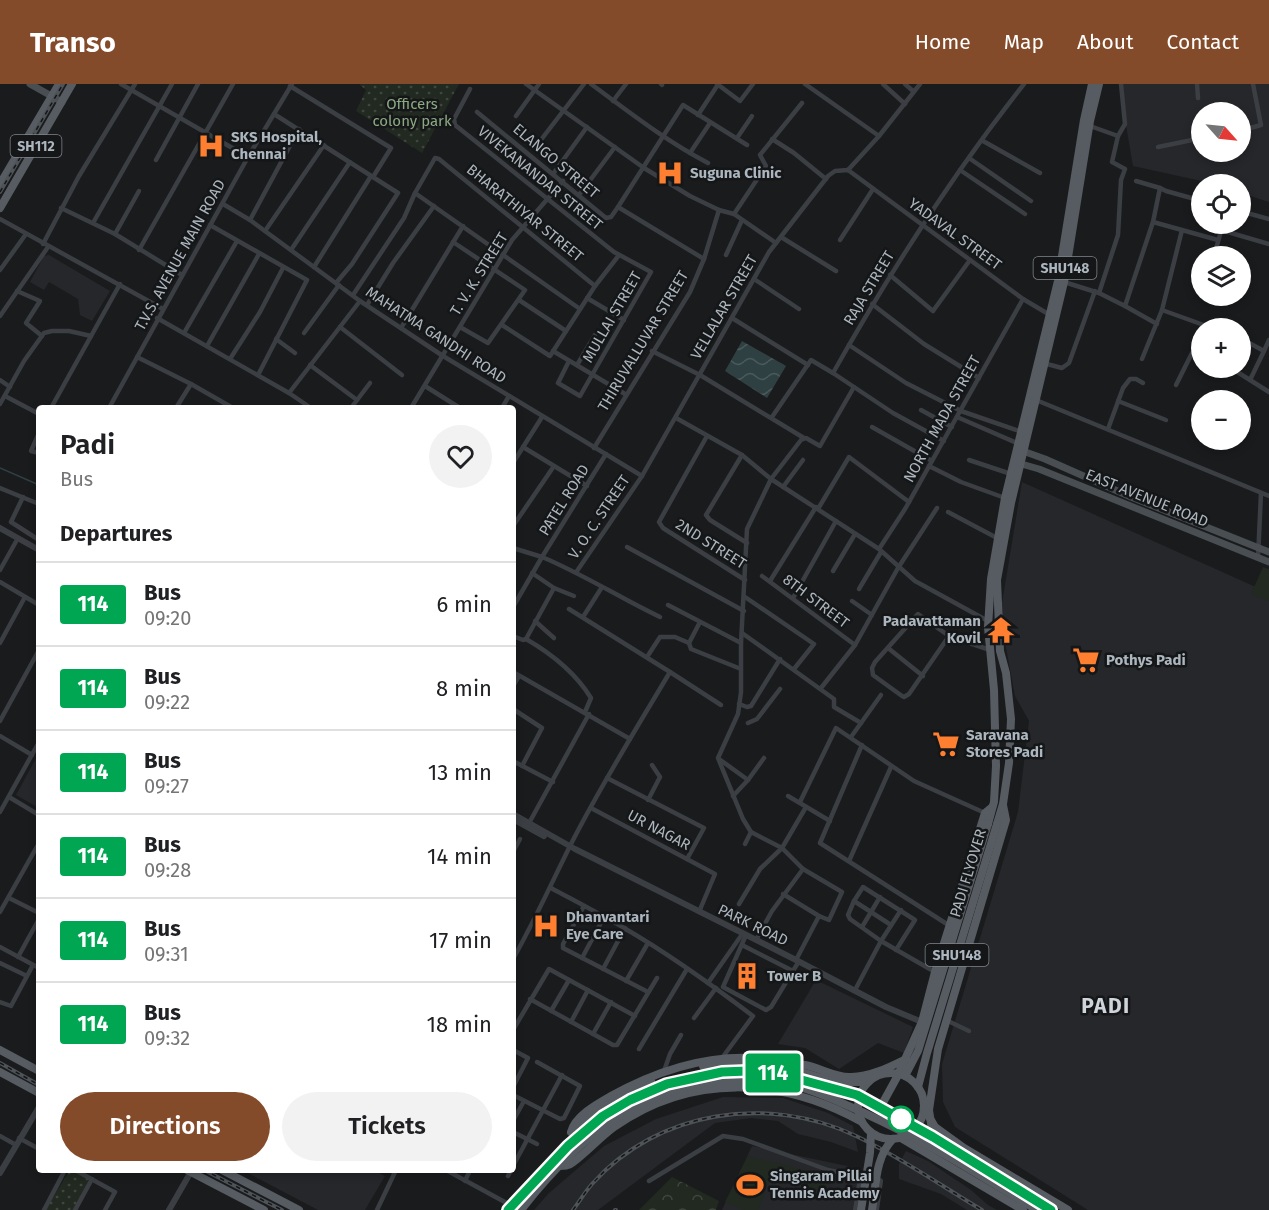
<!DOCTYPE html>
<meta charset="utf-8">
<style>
:root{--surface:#fff;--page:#f2f2f2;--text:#202124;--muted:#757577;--line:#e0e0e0;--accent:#844b2a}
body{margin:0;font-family:"Fira Sans",sans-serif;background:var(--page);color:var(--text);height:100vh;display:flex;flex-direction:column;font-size:22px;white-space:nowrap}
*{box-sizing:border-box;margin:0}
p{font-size:20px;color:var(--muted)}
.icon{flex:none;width:33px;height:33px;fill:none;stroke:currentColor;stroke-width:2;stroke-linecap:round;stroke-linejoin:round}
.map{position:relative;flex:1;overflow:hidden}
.details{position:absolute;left:36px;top:321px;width:480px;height:768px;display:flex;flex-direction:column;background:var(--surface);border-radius:6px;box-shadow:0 3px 9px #0003}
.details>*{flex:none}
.badge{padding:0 12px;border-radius:4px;font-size:21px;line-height:39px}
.needle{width:39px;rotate:117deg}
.tools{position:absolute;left:1191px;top:18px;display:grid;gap:12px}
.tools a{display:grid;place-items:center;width:60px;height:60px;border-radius:50%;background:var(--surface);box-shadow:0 3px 9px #0003;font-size:30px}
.map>.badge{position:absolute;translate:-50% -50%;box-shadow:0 0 0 3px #fff}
h2{padding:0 24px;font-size:22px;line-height:54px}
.round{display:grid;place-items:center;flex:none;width:63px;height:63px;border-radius:32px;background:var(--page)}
.headline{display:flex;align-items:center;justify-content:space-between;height:102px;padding:0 24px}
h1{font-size:28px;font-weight:600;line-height:45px}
.button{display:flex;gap:12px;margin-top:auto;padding:12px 24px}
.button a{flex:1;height:69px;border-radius:36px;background:var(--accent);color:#fff;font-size:24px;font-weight:600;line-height:69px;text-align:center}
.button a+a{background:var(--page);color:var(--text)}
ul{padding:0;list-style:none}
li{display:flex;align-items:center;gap:18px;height:84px;padding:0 24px;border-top:2px solid var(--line)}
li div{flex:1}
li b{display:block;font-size:22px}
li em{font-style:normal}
li .badge{min-width:66px;font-weight:700;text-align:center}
header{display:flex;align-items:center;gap:36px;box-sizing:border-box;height:84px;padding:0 30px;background:var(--accent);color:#fff}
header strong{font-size:28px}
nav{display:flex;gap:33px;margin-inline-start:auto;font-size:21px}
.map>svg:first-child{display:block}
.built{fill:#26272a;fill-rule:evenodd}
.grass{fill:#212920}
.forest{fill:url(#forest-crowns)}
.park{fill:url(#park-dots)}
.water{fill:url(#water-waves)}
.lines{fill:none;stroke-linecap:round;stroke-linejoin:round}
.stream{stroke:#2f4043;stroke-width:1.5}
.minor{stroke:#3b3e43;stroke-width:4.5}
.tertiary{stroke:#3b3e43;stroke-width:6}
.secondary{stroke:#494e53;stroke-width:7}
.primary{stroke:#575c62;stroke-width:8}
.rail-casing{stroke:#4e5358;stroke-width:4}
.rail{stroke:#151618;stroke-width:1.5;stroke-dasharray:4.5;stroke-linecap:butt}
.primary-bridge{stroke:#575c62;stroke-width:8}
.line-casing{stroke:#fff;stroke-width:14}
.line{stroke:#00a651;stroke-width:9}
.stop-dot{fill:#fff;stroke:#00a651;stroke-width:3}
.labels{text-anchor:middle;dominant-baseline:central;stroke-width:5;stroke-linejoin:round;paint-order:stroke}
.shield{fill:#151618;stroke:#7f868c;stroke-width:1.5}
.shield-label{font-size:14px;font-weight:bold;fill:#acb6be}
.park-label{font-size:15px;fill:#8baa82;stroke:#151618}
.poi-label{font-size:15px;font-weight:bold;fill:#acb6be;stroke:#151618;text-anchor:start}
.street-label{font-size:15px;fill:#acb6be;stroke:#151618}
.district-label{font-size:21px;font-weight:bold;letter-spacing:1.5px;fill:#ced4d9;stroke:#151618}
</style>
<header>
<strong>Transo</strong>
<nav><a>Home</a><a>Map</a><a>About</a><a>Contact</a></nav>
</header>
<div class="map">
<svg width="1269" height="1126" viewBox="0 0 1269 1126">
<defs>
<pattern id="forest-crowns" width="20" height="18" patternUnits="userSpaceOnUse" patternTransform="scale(1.5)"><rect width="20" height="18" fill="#212920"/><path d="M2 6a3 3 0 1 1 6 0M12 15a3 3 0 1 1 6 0" fill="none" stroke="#3f463f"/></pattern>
<pattern id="park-dots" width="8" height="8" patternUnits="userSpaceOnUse" patternTransform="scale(1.5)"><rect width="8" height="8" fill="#212920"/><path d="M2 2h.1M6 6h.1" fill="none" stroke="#3f463f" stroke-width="1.8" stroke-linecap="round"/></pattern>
<pattern id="water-waves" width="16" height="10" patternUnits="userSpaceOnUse" patternTransform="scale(1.5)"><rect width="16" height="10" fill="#2f4043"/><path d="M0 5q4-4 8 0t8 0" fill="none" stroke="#4a595c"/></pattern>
</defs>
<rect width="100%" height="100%" fill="#1a1b1d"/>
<g class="built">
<path d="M1119,0H1269V118L1241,109L1240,100H1215L1133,82ZM1202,28H1240V68H1202Z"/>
<polygon points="49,171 110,207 92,237 80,231 78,215 49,198 44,206 30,198 44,172"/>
<polygon points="1022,398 1269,509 1269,1126 1088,1126 955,1043 943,1018 942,980 1018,728 1029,637 1015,612 1000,531"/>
<polygon points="39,669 39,724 16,711"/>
<polygon points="816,896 913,943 904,969 878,959 839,985 805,964 778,960"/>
<polygon points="723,1013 783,1014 828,1029 853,1042 858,1068 831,1058 798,1050 778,1037 751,1034 715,1039 598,1126 534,1126 549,1109 604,1062 656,1035"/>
<polygon points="752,1062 861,1085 854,1126 722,1126"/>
<polygon points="906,1067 928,1077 971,1106 988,1121 997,1126 967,1126 941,1110 899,1095 899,1080"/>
<polygon points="242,1086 373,1086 385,1092 365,1126 318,1126"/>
</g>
<g class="grass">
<polygon points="1263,483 1269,485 1269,517 1251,510"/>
<polygon points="748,1072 830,1092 825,1108 770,1094 758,1126 745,1126 725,1118"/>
</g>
<polygon class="forest" points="672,1093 719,1117 716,1126 639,1126"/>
<g class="park">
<polygon points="359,0 459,0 422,69 356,27 366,6"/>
<polygon points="70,1086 75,1086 92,1095 75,1126 45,1126"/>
</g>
<polygon class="water" points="742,257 786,282 767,314 725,287"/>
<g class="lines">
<polyline class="stream" points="0,384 39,401"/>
<g class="minor">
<polyline points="121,0 248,73"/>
<polyline points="526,0 644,84 690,112 719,126 734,130 776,159"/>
<path d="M591,0C629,28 666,57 708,79"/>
<polyline points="661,0 662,1"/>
<polyline points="717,0 740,17 753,0"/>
<polyline points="805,0 879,52"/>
<polyline points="883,0 905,20"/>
<polyline points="905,0 913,7"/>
<polyline points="1197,0 1198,14"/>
<polyline points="290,2 391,64 373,93"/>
<polyline points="470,5 454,35 455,41 614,168 651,188 580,312 558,299 569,277"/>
<polyline points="613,17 626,0"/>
<polyline points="477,28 606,134 611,133 618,123 683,21 747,61"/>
<polyline points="274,30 398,109 352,180 336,199"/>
<polyline points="698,31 717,2"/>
<polyline points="516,32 539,0"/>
<polyline points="1090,42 1118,52"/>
<polyline points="1240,47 1261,41 1253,0"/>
<polyline points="737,54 752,32"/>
<polyline points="772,55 794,69 826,95"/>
<polyline points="983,57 1040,89"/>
<polyline points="537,61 584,0"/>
<polyline points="1158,63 1202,54"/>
<polyline points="690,69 710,39"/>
<polyline points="969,74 1031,117"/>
<polyline points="156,76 198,0"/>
<polyline points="848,86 1023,215 1050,231"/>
<polyline points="848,86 879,52 920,0"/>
<polyline points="960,86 1025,130"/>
<polyline points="553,90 587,43"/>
<polyline points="1136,97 1160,104"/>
<polyline points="415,109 580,225"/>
<polyline points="579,111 615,63"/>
<polyline points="223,120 250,136 360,217 443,272 642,392"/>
<polyline points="618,123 704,175"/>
<polyline points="61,124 115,150 182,191"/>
<polyline points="1240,127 1269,135"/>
<polyline points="734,130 766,82 760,71 802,19"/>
<polyline points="0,135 163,225"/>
<polyline points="250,136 299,45"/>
<polyline points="1153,138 1218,156"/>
<polyline points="93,139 172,0"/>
<polyline points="210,141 307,196 258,291"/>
<polyline points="1221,146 1269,160"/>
<polyline points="265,147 324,61"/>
<polyline points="115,150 139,107"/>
<polyline points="781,153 836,187"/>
<polyline points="840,156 873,105"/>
<polyline points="453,158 525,206 488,259 460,243"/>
<polyline points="43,160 79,92 135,0"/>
<polyline points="139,166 233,0"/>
<polyline points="291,166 350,78"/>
<polyline points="726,171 742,136"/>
<polyline points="1214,172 1223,140"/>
<polyline points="314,183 371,92"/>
<polyline points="0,186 26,150"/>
<polyline points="890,191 933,227 970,176"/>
<polyline points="754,195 799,225"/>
<polyline points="1064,198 1099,209 1125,222 1153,138 1160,104 1166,107 1202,117"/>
<polyline points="1240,204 1246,205"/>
<polyline points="17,207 40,217 26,239 42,252"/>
<polyline points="1099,209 1118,151 1121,96 1125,85 1112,78 1118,52 1125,40 1121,0"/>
<polyline points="353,211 404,134 415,109 435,74 439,75 595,202"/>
<polyline points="587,214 624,236"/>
<polyline points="519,216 566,247"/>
<polyline points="872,220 924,260 979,294"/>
<polyline points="367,221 393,179 434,122"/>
<polyline points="1125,222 1157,240"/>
<polyline points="1162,226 1212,244"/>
<polyline points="0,232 48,163"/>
<polyline points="157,234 289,309 311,324"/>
<polyline points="732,234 808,281"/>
<polyline points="502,241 550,272 595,202 619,171"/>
<polyline points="340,243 402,291"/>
<polyline points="401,244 463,142"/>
<polyline points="184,249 237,157"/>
<polyline points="304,249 339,201"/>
<polyline points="1240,254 1264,267 1250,296"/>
<polyline points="276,255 295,269"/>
<polyline points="849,261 906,299 961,327 1022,348"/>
<polyline points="207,262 259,170"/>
<polyline points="553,267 625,310"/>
<polyline points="652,267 700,291 804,354"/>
<polyline points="1264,267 1269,256"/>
<polyline points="137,273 191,300 233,324"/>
<polyline points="230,275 260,228 283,184"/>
<polyline points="1142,275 1162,226 1182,146"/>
<polyline points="1043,279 1062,284 1069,279 1095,207"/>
<polyline points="310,281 357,316"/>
<polyline points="577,281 595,251"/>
<polyline points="1231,284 1269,308"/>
<polyline points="0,296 10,303"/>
<polyline points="1176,301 1192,269 1196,266 1202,268"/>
<polyline points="425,302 460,324"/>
<polyline points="854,303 893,329 944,357"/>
<polyline points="289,309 360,217"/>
<polyline points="5,312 39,330"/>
<polyline points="1036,316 1269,412"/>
<polyline points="1118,317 1166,336"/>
<polyline points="0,320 24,277 44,249 52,247 69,247 91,252"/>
<polyline points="51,324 120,200"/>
<polyline points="109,324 248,73 292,0"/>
<polyline points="176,324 191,300"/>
<polyline points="351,324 370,299"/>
<polyline points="411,324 512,156 563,97"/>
<polyline points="502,324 509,312"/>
<polyline points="921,326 952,343"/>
<polyline points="772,333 811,276 833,289"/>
<polyline points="957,333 1019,360"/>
<polyline points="676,334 742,371 771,395 879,465 915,497 988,537"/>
<polyline points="872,343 932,377"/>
<polyline points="1108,345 1123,304 1130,295 1136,295 1143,299"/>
<polyline points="39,349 31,367 39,369"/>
<polyline points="707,352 659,438 663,444 745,496"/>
<polyline points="523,363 587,402"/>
<polyline points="594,364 690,208 704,175 719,126"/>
<polyline points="742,371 706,431 710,436 747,459"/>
<polyline points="969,376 1011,390"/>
<polyline points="513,379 542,333"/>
<polyline points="929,382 961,398 1005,414"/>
<polyline points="783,403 803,376"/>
<polyline points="0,404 39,420"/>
<polyline points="23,413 11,438 39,456"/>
<polyline points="818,425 849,373 909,418"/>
<polyline points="948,428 997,454"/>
<polyline points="513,442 554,382"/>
<polyline points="627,463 744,527"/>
<polyline points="513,464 542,473 606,370"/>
<polyline points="879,465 905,425 1023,215"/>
<polyline points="1258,474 1261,409"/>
<polyline points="0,486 18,454"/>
<polyline points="577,487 642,392 769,168 828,92 835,87 848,86"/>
<polyline points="833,487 855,450"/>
<polyline points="532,489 554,504 574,512"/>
<polyline points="762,492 855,561"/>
<polyline points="770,497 816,423"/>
<polyline points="0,498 39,521"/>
<polyline points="859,505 881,468"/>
<polyline points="745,513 814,560 794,585"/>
<polyline points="793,514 836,437"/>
<polyline points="852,517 872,531"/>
<polyline points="668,521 741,559"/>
<path d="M513,523L542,473C583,490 620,514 660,533"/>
<polyline points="583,533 602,503"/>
<polyline points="535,537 554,554"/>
<polyline points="700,538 689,559 691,565 741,585"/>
<polyline points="742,549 834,615 834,623 861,639 851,653"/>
<polyline points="513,552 523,556 526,555 554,504"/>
<polyline points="949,552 909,610 904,613 902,612 873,591 872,584 875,578 918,530 949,552 990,566"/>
<path d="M526,555C552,570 575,588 591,614L585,628"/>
<polyline points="0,559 25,513"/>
<polyline points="888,564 923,592"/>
<polyline points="647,573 660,553 675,553 689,559"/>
<polyline points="513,588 630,655"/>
<polyline points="670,588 721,621"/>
<polyline points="513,602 519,592"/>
<polyline points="821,604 855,561 898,484 937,424"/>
<polyline points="739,620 747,623 751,622 780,575"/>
<polyline points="513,625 542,644 522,682"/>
<polyline points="0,637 39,566"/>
<polyline points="748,639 757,635 780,605"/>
<polyline points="861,639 881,611"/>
<polyline points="0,652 32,671"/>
<polyline points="862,661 820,759 950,842"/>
<polyline points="719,675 748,696"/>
<polyline points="513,677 553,698"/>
<polyline points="607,694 704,744 687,775"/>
<polyline points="733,712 748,696 764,674"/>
<polyline points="788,712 830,737"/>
<polyline points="9,713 39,731"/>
<polyline points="648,716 660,693 652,681"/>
<polyline points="800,718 836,644 914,697 985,729"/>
<polyline points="591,724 715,790 699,828"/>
<polyline points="0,728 39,658"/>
<polyline points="528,741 589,630"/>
<polyline points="745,760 751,748"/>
<polyline points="513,768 520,755"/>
<polyline points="849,777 891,683"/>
<path d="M551,804C575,817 600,830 624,844C669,870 712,901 753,932L722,974"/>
<polyline points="783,810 819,832"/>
<polyline points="880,813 871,828 891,841"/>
<polyline points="9,814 39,829"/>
<polyline points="854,817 863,803 915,836 896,866"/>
<polyline points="739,820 760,785 782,764 806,723"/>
<polyline points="584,822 563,860 563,864 648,908"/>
<polyline points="0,828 39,759"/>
<polyline points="862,843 871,828 854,817 848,831 850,835 881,857 935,888"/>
<polyline points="746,851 723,903 766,926 771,923 799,877"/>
<polyline points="756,856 772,827 803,785"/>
<polyline points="742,861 793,887"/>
<polyline points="0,863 39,884"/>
<polyline points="18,873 39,835"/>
<polyline points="582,874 604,833"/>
<path d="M513,875C534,838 552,798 571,760C601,701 636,645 670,588L569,525"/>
<path d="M796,876L819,832L829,836L842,808L803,785L782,764L751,748L743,735L718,674L738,630L741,608V559L747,445L771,395L801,356L806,354L820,362L854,303L833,289C890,188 952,91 1024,0"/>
<polyline points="0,879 27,892 33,881"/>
<polyline points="603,885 625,844"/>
<polyline points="626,897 648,859"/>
<polyline points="708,899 743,849"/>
<polyline points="855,906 881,857 901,826"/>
<polyline points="530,915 613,961 617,961 657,894"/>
<polyline points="0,918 11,922 27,892"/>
<polyline points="551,927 569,896"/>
<polyline points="694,934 716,904"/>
<polyline points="946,936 969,947"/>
<polyline points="571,938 588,906"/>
<polyline points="513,946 549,885 635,932"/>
<polyline points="593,950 611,918"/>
<polyline points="639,965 687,885"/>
<polyline points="513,966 528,974 513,1003"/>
<polyline points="664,987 670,970 681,951"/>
<polyline points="513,1011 560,1035 564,1034 580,1002 537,978"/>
<polyline points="513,1037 524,1017"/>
<polyline points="513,1048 537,1060"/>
<polyline points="0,1052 16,1061"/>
<polyline points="19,1054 39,1065"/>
<polyline points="513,1082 562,991"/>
<polyline points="75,1086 115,1108 105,1126"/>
<polyline points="446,1086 512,1122"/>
<polyline points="508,1092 511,1086"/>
<polyline points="465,1097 470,1086"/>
<polyline points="649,1097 723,1052 743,1055 828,1086 861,1093"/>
<polyline points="44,1126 65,1086"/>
<polyline points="75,1126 92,1095"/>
<polyline points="377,1126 396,1086"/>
</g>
<g class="tertiary">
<polyline points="0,444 39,466"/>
<polyline points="513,730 575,765 796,876 886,923 922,938"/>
<polyline points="513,735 544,752"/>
<polyline points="0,1089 39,1023"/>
<polyline points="169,1126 192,1086"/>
<polyline points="856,1126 861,1093 880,1097 876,1126"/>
</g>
<g class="secondary">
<polyline points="30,0 62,18"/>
<polyline points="1020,366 1045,375 1131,413 1269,468"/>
<polyline points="1018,379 1039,385 1269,478"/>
</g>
<g class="primary">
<polyline points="0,100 59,0"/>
<polyline points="0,124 72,0"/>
<polyline points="988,740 994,718 996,682 994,606 988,543 991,495 1005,414 1058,197 1084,36 1092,0"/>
<polyline points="997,740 1003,720 1009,679 1011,635 1006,589 1000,567 997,496 1011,419 1064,198 1090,37 1099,0"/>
<polyline points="0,966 39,987"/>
<polyline points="703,982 743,979"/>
<polyline points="0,988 39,1009"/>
<polyline points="880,1024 897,993 922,938 935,888 985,729 991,724"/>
<path d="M577,1042C601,1025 625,1009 651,997"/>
<path d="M571,1048C575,1032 597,1020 611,1012C656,987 703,971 755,974C771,974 790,977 805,981C820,984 835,993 849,993C868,994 890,983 906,975"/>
<polyline points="933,1053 929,1026 938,965 1006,736 1003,721"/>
<polyline points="901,1054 1023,1126"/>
<path d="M559,1082C564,1082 569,1082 572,1079C587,1068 599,1054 614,1043C691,989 781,993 862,1038"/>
<polyline points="187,1086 264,1126"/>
<polyline points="222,1086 299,1126"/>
<polyline points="508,1126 568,1062 603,1032 630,1016 667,1000 722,988 748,987 776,989 857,1011 933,1053 1051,1126"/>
<path d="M521,1126C579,1051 653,991 754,997C764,998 775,997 785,999C812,1005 838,1017 862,1028C924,1056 980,1091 1037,1126"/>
</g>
<defs>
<g id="rail">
<polyline points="0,108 63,0"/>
<polyline points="0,979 39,1001"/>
<polyline points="204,1086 282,1126"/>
<path d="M573,1126C579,1118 585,1108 592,1100C658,1026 768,1010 856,1052C900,1073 940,1101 982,1126"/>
<polyline points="615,1126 616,1126"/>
</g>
</defs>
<use href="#rail" class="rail-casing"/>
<use href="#rail" class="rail"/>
<g class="primary-bridge">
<polyline points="743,979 761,979 785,983 835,998 868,998"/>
<circle cx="891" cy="1022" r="33"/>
<polyline points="905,992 918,967 988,740"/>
<polyline points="918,1003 927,969 997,740"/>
<polyline points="924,1024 935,1043 964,1064 1068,1126"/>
<polyline points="861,1126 870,1069 871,1049"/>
<path d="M872,1126C876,1102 875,1073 893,1055"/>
</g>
</g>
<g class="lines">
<defs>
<polyline id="line" points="508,1126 568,1062 603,1032 630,1016 667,1000 722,988 748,987 776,989 857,1011 933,1053 1051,1126"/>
</defs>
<use href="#line" class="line-casing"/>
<use href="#line" class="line"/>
</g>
<defs>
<symbol id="hospital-bare" viewBox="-9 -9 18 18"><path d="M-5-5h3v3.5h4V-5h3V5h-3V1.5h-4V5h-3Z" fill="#ff7f31" stroke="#151618" stroke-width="2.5" paint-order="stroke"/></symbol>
<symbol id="temple-bare" viewBox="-9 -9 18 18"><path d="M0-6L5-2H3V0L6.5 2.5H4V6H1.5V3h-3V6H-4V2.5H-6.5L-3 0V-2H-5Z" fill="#ff7f31" stroke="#151618" stroke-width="2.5" paint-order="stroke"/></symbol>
<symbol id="supermarket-bare" viewBox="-9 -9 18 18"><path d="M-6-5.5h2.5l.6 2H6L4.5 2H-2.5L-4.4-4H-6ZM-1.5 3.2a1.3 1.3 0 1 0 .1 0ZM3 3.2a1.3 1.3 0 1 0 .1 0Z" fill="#ff7f31" stroke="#151618" stroke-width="2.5" paint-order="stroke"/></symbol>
<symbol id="building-bare" viewBox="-9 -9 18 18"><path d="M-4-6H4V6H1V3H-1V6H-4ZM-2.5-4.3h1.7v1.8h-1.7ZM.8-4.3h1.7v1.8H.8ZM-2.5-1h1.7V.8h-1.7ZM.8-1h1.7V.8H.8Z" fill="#ff7f31" stroke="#151618" stroke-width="2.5" paint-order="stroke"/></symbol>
<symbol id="stadium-bare" viewBox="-9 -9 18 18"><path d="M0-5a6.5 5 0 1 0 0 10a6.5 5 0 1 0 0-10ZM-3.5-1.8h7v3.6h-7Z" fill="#ff7f31" stroke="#151618" stroke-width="2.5" paint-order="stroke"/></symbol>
</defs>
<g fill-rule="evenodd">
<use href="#hospital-bare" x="192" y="43" width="38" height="38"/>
<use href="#hospital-bare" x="651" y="70" width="38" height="38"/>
<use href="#temple-bare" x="982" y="527" width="38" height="38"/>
<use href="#supermarket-bare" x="1067" y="557" width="38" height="38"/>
<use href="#supermarket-bare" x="927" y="641" width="38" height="38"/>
<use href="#hospital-bare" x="527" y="823" width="38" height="38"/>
<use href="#building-bare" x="728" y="873" width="38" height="38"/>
<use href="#stadium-bare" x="731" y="1082" width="38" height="38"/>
</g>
<circle class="stop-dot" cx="901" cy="1035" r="12"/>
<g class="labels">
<g class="shield">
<rect x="10.5" y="51" width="51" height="22" rx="4.5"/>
<rect x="1033.5" y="173" width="63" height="22" rx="4.5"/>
<rect x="925.5" y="860" width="63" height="22" rx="4.5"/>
</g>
<g class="shield-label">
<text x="36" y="62">SH112</text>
<text x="1065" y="184">SHU148</text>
<text x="957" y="871">SHU148</text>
</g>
<g class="park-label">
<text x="412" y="20">Officers<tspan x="412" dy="17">colony park</tspan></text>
</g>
<g class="poi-label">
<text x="231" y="53">SKS Hospital,<tspan x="231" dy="17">Chennai</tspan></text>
<text x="690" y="89">Suguna Clinic</text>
<text x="981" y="537" text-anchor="end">Padavattaman<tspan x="981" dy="17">Kovil</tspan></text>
<text x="1106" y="576">Pothys Padi</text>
<text x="966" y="651">Saravana<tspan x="966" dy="17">Stores Padi</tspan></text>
<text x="566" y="833">Dhanvantari<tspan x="566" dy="17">Eye Care</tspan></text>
<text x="767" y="892">Tower B</text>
<text x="770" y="1092">Singaram Pillai<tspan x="770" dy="17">Tennis Academy</tspan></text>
</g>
<g class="street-label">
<text transform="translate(556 77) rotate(40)">ELANGO STREET</text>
<text transform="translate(540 94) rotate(39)">VIVEKANANDAR STREET</text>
<text transform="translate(525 129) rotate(39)">BHARATHIYAR STREET</text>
<text transform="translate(955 150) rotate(36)">YADAVAL STREET</text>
<text transform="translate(180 171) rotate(-61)">T.V.S. AVENUE MAIN ROAD</text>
<text transform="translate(479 190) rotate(-58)">T. V. K. STREET</text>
<text transform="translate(869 204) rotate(-59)">RAJA STREET</text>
<text transform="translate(724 223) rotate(-60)">VELLALAR STREET</text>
<text transform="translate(612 233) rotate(-60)">MULLAI STREET</text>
<text transform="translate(436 251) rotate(33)">MAHATMA GANDHI ROAD</text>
<text transform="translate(643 257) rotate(-59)">THIRUVALLUVAR STREET</text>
<text transform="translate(942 335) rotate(-61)">NORTH MADA STREET</text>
<text transform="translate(1147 414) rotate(22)">EAST AVENUE ROAD</text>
<text transform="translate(564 416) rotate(-58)">PATEL ROAD</text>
<text transform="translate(599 433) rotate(-56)">V. O. C. STREET</text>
<text transform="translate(711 460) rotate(32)">2ND STREET</text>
<text transform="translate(816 517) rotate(37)">8TH STREET</text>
<text transform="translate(659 746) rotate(28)">UR NAGAR</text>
<text transform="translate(968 789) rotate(-73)">PADI FLYOVER</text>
<text transform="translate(753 841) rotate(26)">PARK ROAD</text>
</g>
<g class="district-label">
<text x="1106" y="922">PADI</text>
</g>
</g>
</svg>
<div class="tools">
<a><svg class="needle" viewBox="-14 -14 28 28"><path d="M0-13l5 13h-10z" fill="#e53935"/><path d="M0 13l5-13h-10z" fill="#757577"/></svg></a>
<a><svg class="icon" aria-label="locate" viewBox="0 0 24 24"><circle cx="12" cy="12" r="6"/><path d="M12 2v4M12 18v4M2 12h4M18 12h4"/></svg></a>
<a><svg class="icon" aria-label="layers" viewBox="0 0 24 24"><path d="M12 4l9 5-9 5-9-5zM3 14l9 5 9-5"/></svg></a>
<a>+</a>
<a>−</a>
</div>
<b class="badge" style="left:773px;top:989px;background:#00a651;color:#fff">114</b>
<section class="details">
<div class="headline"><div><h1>Padi</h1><p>Bus</p></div><a class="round"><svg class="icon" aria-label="heart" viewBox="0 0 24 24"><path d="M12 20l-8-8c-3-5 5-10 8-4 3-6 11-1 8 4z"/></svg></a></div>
<h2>Departures</h2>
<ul>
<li><span class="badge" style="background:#00a651;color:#fff">114</span><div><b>Bus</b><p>09:20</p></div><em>6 min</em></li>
<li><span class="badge" style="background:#00a651;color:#fff">114</span><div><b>Bus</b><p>09:22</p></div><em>8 min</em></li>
<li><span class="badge" style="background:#00a651;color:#fff">114</span><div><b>Bus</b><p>09:27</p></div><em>13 min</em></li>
<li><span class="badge" style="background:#00a651;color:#fff">114</span><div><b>Bus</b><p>09:28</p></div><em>14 min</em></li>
<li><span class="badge" style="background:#00a651;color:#fff">114</span><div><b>Bus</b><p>09:31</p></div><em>17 min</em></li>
<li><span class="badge" style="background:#00a651;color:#fff">114</span><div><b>Bus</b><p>09:32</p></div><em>18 min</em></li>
</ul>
<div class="button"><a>Directions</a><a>Tickets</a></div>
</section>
</div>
